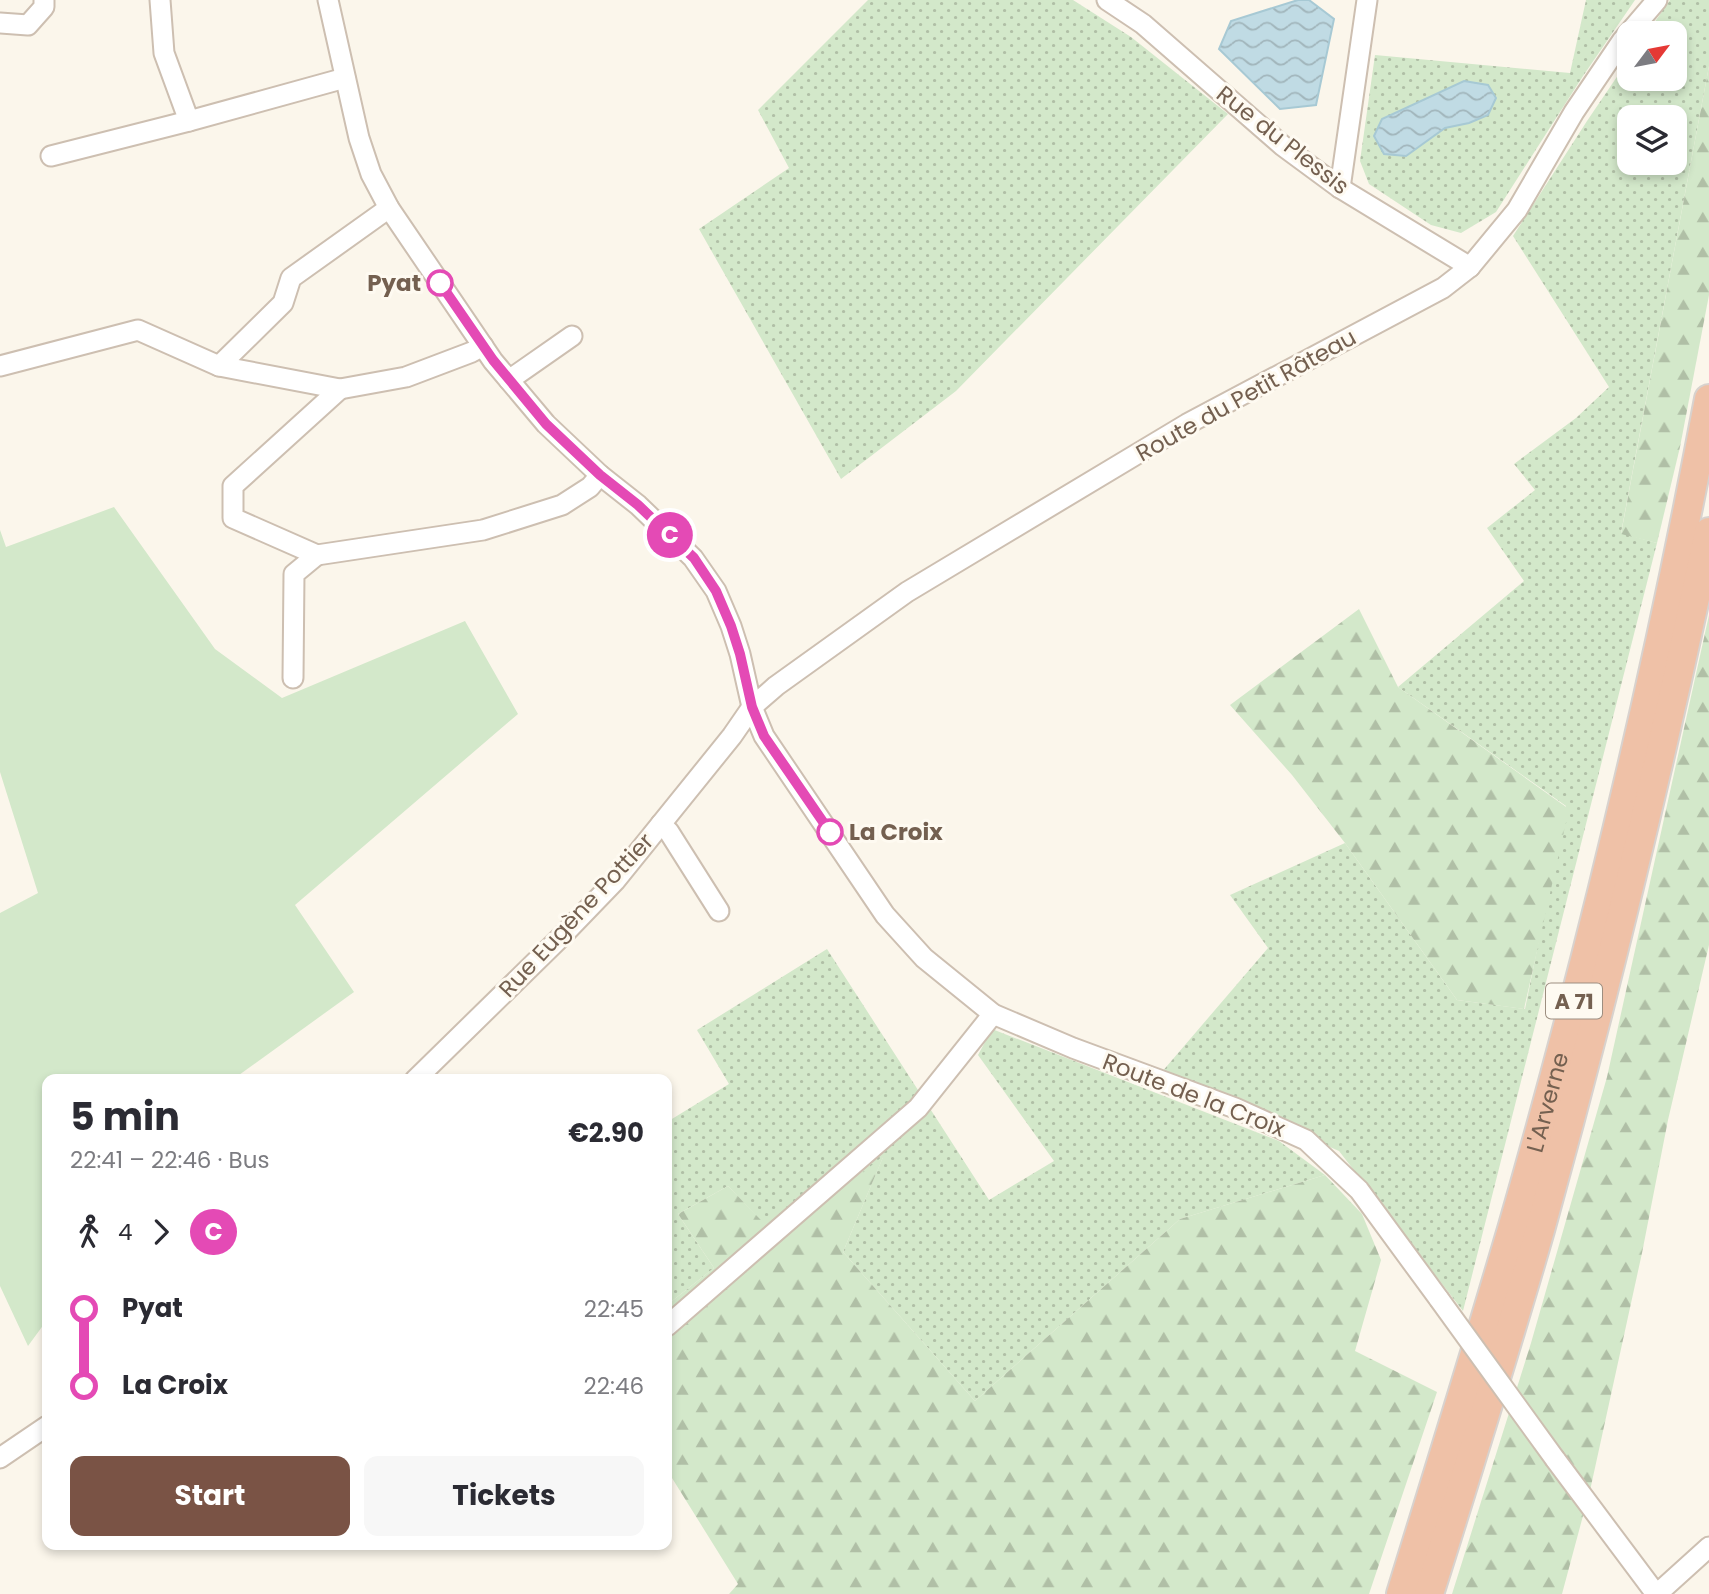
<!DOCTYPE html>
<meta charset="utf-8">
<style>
:root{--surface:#fff;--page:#f7f7f7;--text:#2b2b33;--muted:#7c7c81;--accent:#7a5345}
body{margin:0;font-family:Poppins,sans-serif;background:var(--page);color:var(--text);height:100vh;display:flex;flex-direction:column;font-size:26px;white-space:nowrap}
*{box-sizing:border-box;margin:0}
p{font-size:23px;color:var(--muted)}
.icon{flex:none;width:38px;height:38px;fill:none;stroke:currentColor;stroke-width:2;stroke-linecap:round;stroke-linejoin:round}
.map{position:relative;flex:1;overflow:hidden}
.panel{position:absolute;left:42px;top:1074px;width:630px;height:476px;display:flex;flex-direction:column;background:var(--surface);border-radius:14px;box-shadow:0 4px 10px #0003}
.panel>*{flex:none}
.badge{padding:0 14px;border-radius:23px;font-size:24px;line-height:46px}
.needle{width:46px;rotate:58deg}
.fabs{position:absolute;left:1617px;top:21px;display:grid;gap:14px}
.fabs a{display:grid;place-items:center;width:70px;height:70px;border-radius:14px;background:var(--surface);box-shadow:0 4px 10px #0003;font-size:35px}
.map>.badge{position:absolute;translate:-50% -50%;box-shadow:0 0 0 4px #fff}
.legs{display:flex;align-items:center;gap:10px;height:77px;padding:0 28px;font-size:23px}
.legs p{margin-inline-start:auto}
.head{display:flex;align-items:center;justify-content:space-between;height:119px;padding:0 28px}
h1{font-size:38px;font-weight:700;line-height:52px}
.primary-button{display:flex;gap:14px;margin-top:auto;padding:14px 28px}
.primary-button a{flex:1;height:80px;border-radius:14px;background:var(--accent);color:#fff;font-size:28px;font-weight:700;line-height:80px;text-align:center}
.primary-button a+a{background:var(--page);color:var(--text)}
ul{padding:0 28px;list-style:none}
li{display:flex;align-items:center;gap:24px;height:77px;font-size:26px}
li i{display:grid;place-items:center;width:10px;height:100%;margin:0 9px;background:currentColor}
li i::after{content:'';width:18px;height:18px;margin:-9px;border:5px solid;border-radius:50%;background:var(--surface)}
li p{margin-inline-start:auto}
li:first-child i{background:linear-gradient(#0000 50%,currentColor 0)}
li:last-child i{background:linear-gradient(currentColor 50%,#0000 0)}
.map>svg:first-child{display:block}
.grass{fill:url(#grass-dots);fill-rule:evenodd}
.forest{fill:url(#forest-firs)}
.garden{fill:#d3e8ca}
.water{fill:url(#water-waves);stroke:#a7c9d4;stroke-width:2}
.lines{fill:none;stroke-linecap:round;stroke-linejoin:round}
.minor-casing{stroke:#cdbfb1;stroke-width:23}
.highway-casing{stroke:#d8d2ce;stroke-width:32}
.minor{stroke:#fff;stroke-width:19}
.highway{stroke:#efc1a7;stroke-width:28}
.minor-bridge-casing{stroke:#cdbfb1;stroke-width:23;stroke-linecap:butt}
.minor-bridge{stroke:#fff;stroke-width:19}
.line-1-casing{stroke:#fff;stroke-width:16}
.line-1{stroke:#e44ab5;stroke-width:10}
.stop-1-dot{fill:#fff;stroke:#e44ab5;stroke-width:3.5}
.labels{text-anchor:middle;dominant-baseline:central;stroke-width:6;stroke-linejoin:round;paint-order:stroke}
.shield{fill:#fefaf1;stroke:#9d8e80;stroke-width:2}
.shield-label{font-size:21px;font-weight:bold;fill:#746050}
.street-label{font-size:23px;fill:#746050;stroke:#fefaf1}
.stop-label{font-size:23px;font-weight:bold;fill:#746050;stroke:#fefaf1;text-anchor:end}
</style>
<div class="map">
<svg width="1709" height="1594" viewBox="0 0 1709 1594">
<defs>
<pattern id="grass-dots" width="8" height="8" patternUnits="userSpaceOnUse" patternTransform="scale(1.75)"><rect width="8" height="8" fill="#d3e8ca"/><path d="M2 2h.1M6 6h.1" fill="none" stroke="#b0bfa6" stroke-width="1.8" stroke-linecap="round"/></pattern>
<pattern id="forest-firs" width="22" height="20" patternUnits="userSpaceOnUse" patternTransform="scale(1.75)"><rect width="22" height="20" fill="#d3e8ca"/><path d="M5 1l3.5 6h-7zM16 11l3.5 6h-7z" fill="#b0bfa6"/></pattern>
<pattern id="water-waves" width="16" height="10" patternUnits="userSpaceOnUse" patternTransform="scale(1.75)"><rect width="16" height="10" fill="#c0dbe4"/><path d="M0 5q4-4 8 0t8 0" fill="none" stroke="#a1b5bb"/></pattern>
</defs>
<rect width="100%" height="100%" fill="#fbf6eb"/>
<g class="grass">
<polygon points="868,0 1073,0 1131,37 1228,114 956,391 841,479 699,229 789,168 758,110"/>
<polygon points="1586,0 1635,0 1583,76 1496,212 1461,233 1431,225 1369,184 1360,161 1375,55 1570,73"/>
<path d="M1670,0H1709V66L1621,533L1657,543L1463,1311L1339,1151L1161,1073L1268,948L1230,895L1345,843L1457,1000L1525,1009L1566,806L1398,687L1524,581L1487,528L1535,490L1514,464L1576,418L1609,387L1513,236L1587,121L1629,59V79H1675V33H1647ZM1629,117H1675V163H1629Z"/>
<polygon points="827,949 989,1200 1054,1161 978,1055 992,1029 1279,1141 1325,1175 1180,1219 975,1401 843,1252 883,1157 781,1242 728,1186 678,1214 714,1268 667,1305 667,1122 729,1084 697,1030"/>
</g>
<g class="forest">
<polygon points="1709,66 1709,295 1680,447 1657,543 1621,534"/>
<polygon points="1359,609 1398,687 1569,809 1524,1009 1457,1000 1345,843 1292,775 1230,705"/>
<polygon points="1709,615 1709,945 1668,1120 1642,1253 1591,1486 1562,1594 1452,1594 1531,1343 1607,1077"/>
<polygon points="884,1155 843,1252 975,1401 1180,1219 1325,1175 1362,1214 1381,1260 1355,1351 1437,1392 1369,1594 729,1594 738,1584 667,1470 667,1305 714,1268 678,1214 728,1186 781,1241"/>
</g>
<polygon class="garden" points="114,507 215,649 282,698 465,621 518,714 295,905 354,992 232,1080 47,1080 47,1320 28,1346 0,1286 0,913 38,893 0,772 0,530 6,547"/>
<g class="water">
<polygon points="1298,0 1309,0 1334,19 1316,105 1280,109 1219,49 1231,21"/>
<polygon points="1464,81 1488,85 1496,98 1488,115 1469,123 1445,128 1406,156 1384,154 1374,136 1382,119"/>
</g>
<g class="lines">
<defs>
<g id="minor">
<polyline points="160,0 164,53 189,121"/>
<polyline points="328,0 359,138 371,174 389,208 493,361 546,424 600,475 638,505 693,558 716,591 731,626 740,654 752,707 764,736 885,915 924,958 993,1014 1073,1048 1235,1108 1306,1140 1359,1190 1439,1299"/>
<polyline points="1107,0 1143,24 1283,146 1340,188 1470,267"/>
<polyline points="0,23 28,25 44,7 44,0"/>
<polyline points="51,156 189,121 345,78"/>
<polyline points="1340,188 1367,0"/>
<polyline points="0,366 138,330 219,366 340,389 406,377 472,352 483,346"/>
<polyline points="219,366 283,303 291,278 389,208"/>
<polyline points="509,380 572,336"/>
<polyline points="340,389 233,486 233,518 317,555 483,530 562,505 590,487 600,475"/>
<polyline points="293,678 294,574 317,555"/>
<polyline points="661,824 669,832 719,911"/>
<polyline points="415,1080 562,936 615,881 732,736 752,707 776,686 907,592 1187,424 1443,288 1470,267 1517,210 1574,112 1622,41 1657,0"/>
<polyline points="667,1326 918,1108 993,1014"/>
<polyline points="0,1458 47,1426"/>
<polyline points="1555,1459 1656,1594"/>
<polyline points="1657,1594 1709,1547"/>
</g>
<g id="highway">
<path id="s1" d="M1401,1594C1439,1471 1477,1349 1513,1226C1591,954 1657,677 1709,399"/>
<path d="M1429,1594C1467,1473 1505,1352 1540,1230C1604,999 1660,766 1709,532"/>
</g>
</defs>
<use href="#minor" class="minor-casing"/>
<use href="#highway" class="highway-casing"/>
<use href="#minor" class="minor"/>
<use href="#highway" class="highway"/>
<defs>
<polyline id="minor-bridge" points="1439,1299 1555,1459"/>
</defs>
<use href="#minor-bridge" class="minor-bridge-casing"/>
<use href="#minor-bridge" class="minor-bridge"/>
</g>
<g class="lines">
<defs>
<polyline id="line-1" points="440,283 493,360 546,424 600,475 638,505 694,558 716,591 731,626 740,654 752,707 764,736 830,832"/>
</defs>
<use href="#line-1" class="line-1-casing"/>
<use href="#line-1" class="line-1"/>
</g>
<g class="stop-1-dot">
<circle cx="440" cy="283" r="12"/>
<circle cx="830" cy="832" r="12"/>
</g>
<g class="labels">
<rect class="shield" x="1546" y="983.5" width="56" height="35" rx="5"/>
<g class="shield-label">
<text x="1574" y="1001">A 71</text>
</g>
<g class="street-label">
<text transform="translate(1283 140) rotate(38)">Rue du Plessis</text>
<text transform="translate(1246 395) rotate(-29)">Route du Petit Râteau</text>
<text transform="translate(576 915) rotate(-47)">Rue Eugène Pottier</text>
<text transform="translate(1194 1095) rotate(21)">Route de la Croix</text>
<text stroke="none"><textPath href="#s1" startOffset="513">L'Arverne</textPath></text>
</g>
<g class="stop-label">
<text x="421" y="283">Pyat</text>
<text x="849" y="832" text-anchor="start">La Croix</text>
</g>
</g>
</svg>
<div class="fabs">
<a><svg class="needle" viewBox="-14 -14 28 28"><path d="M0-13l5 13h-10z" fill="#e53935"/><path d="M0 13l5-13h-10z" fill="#7c7c81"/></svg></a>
<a><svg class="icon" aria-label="layers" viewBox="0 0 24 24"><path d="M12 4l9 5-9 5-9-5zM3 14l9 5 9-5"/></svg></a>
</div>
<b class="badge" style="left:670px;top:535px;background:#e44ab5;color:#fff">C</b>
<section class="panel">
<div class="head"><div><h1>5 min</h1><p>22:41 – 22:46 · Bus</p></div><b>€2.90</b></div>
<div class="legs"><svg class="icon" aria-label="walk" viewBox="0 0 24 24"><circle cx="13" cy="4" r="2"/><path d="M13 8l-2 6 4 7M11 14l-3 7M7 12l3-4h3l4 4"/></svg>4<svg class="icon" aria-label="forward" viewBox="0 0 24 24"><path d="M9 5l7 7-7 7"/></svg><b class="badge" style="background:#e44ab5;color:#fff">C</b></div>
<ul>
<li><i style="color:#e44ab5"></i><b>Pyat</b><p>22:45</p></li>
<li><i style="color:#e44ab5"></i><b>La Croix</b><p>22:46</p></li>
</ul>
<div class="primary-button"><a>Start</a><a>Tickets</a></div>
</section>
</div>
